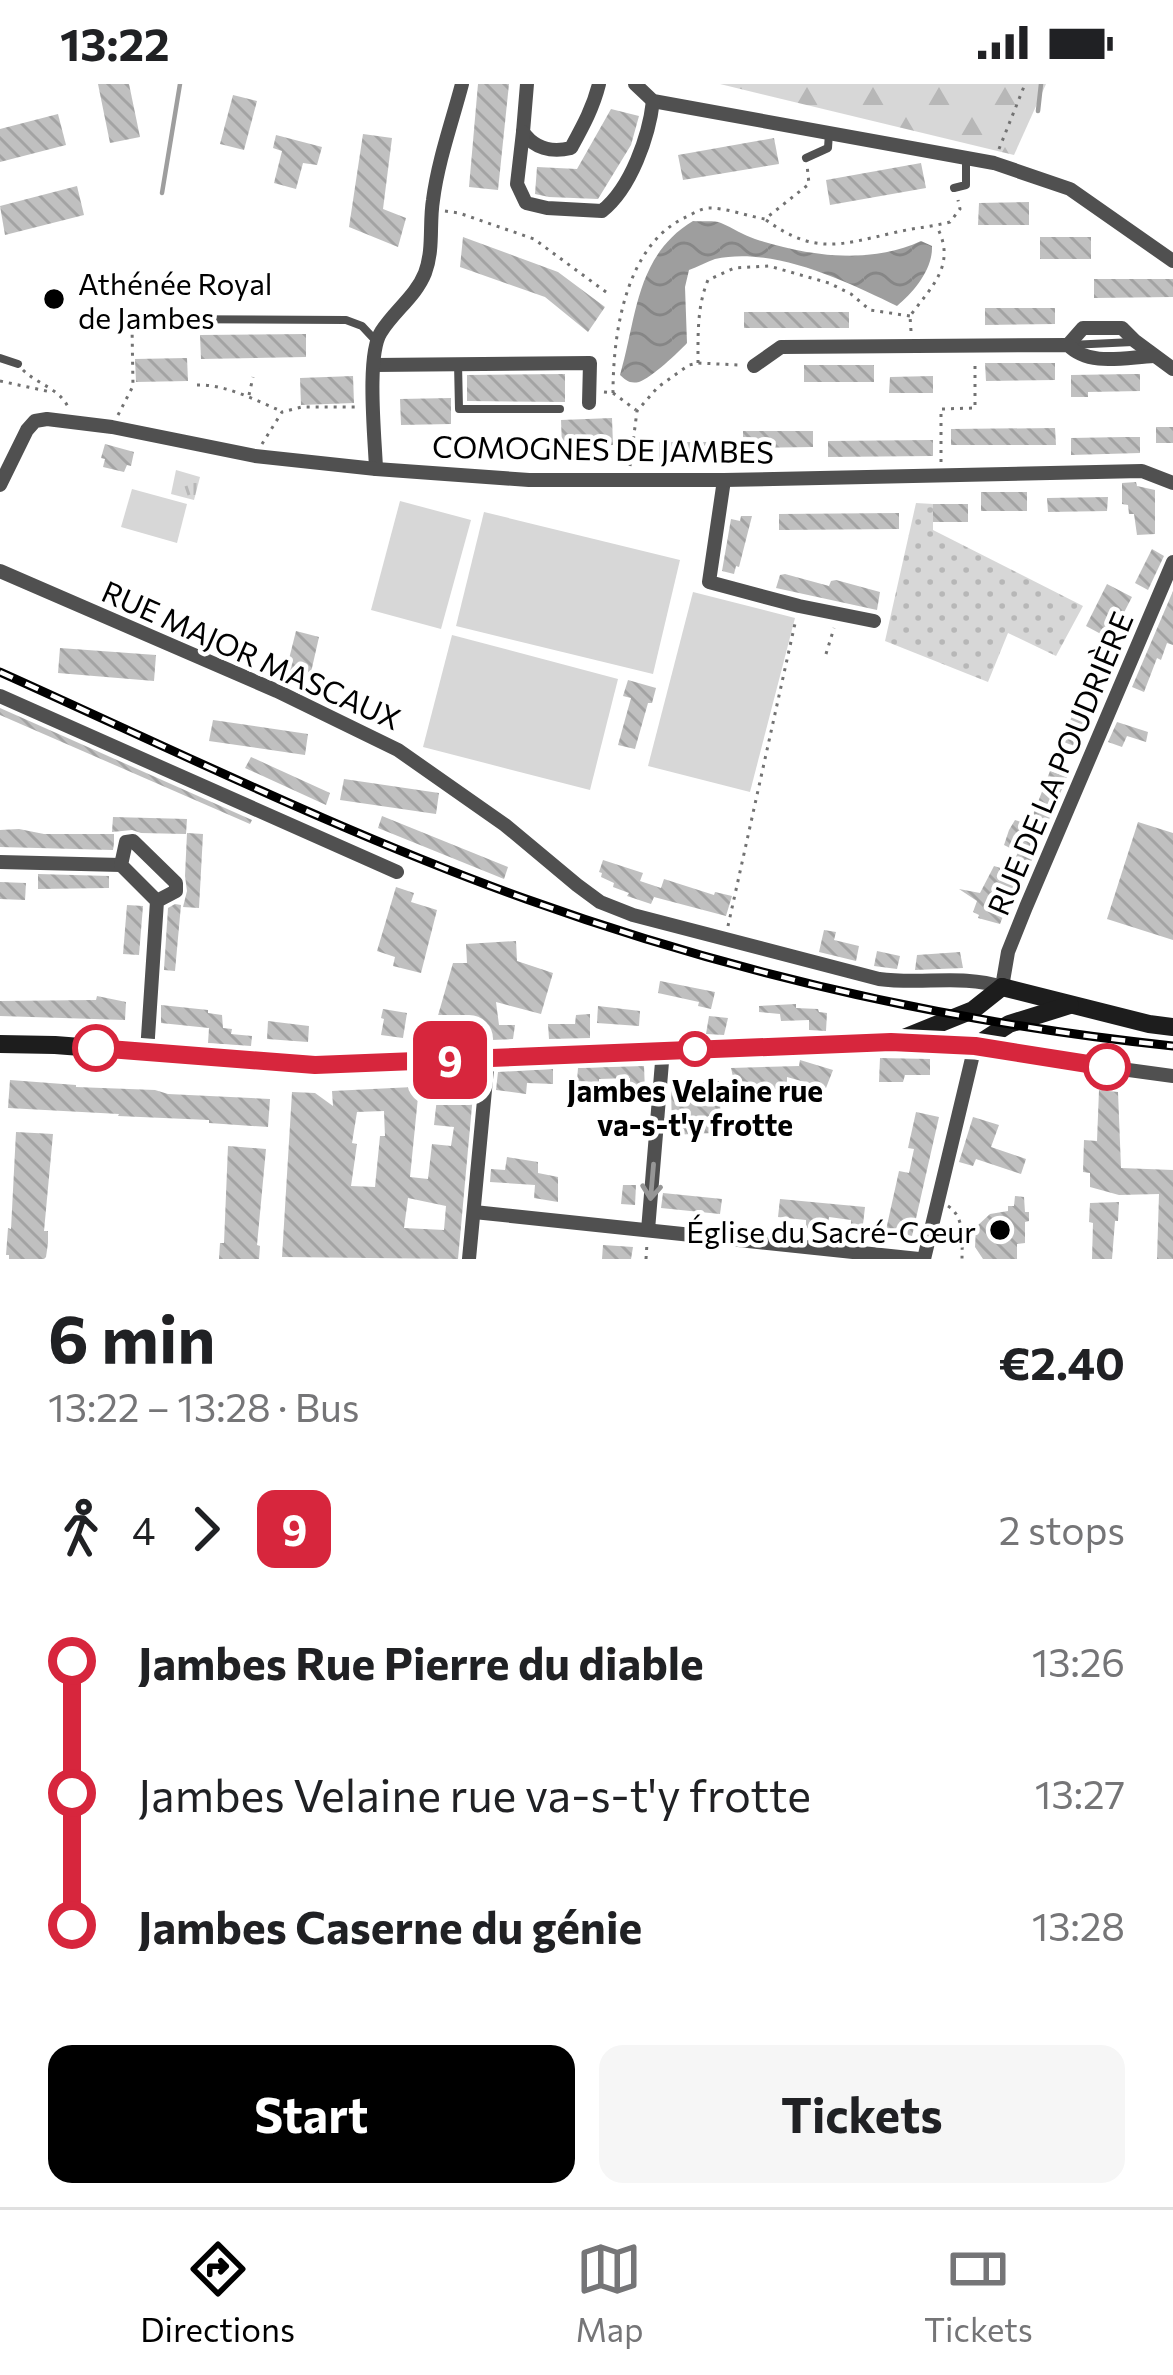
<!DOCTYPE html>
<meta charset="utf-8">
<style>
:root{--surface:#fff;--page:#f6f6f6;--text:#202124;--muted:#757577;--line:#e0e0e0;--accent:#000}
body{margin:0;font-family:Commissioner,sans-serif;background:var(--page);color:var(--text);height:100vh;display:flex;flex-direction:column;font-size:45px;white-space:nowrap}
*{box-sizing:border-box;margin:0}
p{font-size:39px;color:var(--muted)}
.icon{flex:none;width:66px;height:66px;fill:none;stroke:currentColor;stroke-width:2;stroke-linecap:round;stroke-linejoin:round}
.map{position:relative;height:1175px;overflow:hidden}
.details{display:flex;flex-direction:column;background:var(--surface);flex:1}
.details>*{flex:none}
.badge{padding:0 24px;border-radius:18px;font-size:42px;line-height:78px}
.map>.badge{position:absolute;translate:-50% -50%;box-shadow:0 0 0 6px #fff}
.legs{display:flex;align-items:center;gap:18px;height:132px;padding:0 48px;font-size:39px}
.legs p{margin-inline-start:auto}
.headline{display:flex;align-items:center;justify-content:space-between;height:204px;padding:0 48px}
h1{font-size:66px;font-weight:700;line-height:90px}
.cta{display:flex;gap:24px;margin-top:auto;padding:24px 48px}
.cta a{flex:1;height:138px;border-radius:24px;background:var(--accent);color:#fff;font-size:48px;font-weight:700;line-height:138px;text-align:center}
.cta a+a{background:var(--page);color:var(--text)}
ul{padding:0 48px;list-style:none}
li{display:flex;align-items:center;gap:42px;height:132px;font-size:45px}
li i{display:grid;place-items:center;width:18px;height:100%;margin:0 15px;background:currentColor}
li i::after{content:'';width:30px;height:30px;margin:-15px;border:9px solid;border-radius:50%;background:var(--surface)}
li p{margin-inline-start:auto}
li:first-child i{background:linear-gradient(#0000 50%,currentColor 0)}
li:last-child i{background:linear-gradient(currentColor 50%,#0000 0)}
.status{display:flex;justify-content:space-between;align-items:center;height:84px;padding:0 60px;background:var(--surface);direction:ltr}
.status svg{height:33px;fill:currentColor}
.tab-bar{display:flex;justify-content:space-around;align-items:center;height:168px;border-top:3px solid var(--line);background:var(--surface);font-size:33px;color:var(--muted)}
.tab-bar a{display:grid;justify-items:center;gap:6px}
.tab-bar .on{color:var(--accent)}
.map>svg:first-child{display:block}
.grass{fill:url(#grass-dots)}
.forest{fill:url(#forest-firs)}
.park{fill:url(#park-tufts)}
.pitch{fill:#d7d7d7}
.water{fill:url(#water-waves)}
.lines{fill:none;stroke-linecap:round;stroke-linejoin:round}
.stream{stroke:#9e9e9e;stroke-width:4.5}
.building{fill:url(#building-back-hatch);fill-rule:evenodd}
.path{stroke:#727272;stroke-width:3;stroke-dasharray:3 6;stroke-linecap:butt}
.lane{stroke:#505050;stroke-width:8}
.street{stroke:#505050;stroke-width:14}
.secondary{stroke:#1d1d1d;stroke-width:18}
.rail-casing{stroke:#000;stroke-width:9}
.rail{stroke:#fff;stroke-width:4.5;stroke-dasharray:14;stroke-linecap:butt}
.oneway{stroke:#969696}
.line-1-casing{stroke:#fff;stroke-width:27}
.line-1{stroke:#d7263d;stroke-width:18}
.poi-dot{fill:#000;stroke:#fff;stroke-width:4.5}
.stop-1-dot{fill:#fff;stroke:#d7263d;stroke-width:6}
.labels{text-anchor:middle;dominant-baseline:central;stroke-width:9;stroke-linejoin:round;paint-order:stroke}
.poi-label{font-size:30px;fill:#000;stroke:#fff;text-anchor:start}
.street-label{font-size:30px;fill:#000;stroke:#fff}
.stop-label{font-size:30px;font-weight:bold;fill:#000;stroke:#fff}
</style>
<div class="status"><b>13:22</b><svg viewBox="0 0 49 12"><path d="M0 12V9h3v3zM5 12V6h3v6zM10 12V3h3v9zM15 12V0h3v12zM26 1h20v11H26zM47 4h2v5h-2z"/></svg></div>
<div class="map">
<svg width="1173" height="1175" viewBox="0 0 1173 1175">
<defs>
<pattern id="grass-dots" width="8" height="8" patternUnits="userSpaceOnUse" patternTransform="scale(3)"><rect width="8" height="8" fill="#d7d7d7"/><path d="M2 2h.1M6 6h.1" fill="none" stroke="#b7b7b7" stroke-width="1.8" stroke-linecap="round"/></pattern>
<pattern id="forest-firs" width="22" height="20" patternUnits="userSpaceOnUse" patternTransform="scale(3)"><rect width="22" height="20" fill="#d7d7d7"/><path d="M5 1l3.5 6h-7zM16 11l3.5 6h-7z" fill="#b7b7b7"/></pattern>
<pattern id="park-tufts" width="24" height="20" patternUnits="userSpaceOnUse" patternTransform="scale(3)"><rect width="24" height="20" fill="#d7d7d7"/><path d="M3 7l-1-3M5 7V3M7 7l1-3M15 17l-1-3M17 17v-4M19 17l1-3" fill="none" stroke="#b7b7b7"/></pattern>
<pattern id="water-waves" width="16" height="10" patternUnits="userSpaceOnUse" patternTransform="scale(3)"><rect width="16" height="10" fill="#9e9e9e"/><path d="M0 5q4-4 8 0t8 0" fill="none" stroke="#868686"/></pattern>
<pattern id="building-back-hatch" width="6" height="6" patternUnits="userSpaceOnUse" patternTransform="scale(3)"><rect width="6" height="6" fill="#c0c0c0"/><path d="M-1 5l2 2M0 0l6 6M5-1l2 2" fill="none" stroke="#a3a3a3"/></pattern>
</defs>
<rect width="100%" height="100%" fill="#fff"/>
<polygon class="grass" points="916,419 933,420 933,446 1083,522 1056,572 1008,549 988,598 885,557"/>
<polygon class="forest" points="720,0 1046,0 1014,71"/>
<polygon class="park" points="176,386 200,393 194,416 171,410"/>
<g class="pitch">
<polygon points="132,405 187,420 177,459 121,443"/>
<polygon points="400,417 471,436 441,545 371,526"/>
<polygon points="484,428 680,476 653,590 456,542"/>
<polygon points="693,508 795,534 750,708 648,682"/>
<polygon points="452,551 618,595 590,706 423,663"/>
</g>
<path class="water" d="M693,137C702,138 714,136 721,139C733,144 743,151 755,155C808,172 869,181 921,157L932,162C933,185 914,208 897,222C846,197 773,162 715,175C707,178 697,183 689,186L685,203L687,259C679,268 651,294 639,298C629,300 626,296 620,291C637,234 635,172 693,137Z"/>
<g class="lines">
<g class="stream">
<polyline points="1038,27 1041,0"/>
<polyline points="162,109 180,0"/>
</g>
</g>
<g class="building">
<polygon points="98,0 129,0 140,53 110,59"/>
<polygon points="478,0 509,0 498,106 469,103"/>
<polygon points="233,11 257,17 244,66 220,60"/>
<polygon points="611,25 639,32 631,61 598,115 549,113 535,110 537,83 577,85"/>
<polygon points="58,30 66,61 0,78 0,45"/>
<polygon points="363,50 392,54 383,125 406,134 398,163 349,143"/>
<polygon points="276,51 322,63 317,81 303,79 296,105 274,99 282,67 273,64"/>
<polygon points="774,54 779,80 683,96 678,71"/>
<polygon points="921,79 926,104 830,121 826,96"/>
<polygon points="77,102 84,131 5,151 0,122"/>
<polygon points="1029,118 1029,141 978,141 979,119"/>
<polygon points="463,153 558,188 605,223 588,248 545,213 460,183"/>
<rect x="1040" y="153" width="51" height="22"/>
<polygon points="1094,195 1173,195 1173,213 1094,214"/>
<polygon points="985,224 1055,224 1055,240 985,241"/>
<rect x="744" y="228" width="105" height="16"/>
<polygon points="306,250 306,273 201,275 200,251"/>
<polygon points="187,274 188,297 136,298 135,275"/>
<polygon points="985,279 1055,279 1055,296 986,297"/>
<rect x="804" y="281" width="70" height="17"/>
<polygon points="565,290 565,318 467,317 467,291"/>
<polygon points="1133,290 1140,290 1140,307 1088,308 1088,313 1071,313 1071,291"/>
<polygon points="353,292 354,319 301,321 300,294"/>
<polygon points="933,292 933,309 889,309 890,293"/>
<polygon points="451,314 451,340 401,341 400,315"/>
<polygon points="612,334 613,361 562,363 561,336"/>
<rect x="1156" y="343" width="17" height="16"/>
<polygon points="1055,344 1056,361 951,361 951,345"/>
<polygon points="743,347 813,347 813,363 743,364"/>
<polygon points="1124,353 1140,353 1140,369 1071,371 1071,354"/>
<polygon points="933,356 933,372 828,373 828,357"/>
<polygon points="659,358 728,358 728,374 659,375"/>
<polygon points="105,360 134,368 131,382 127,381 124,388 103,383 105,375 101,374"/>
<polygon points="1136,398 1137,402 1155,406 1155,450 1137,451 1134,430 1129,430 1128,421 1122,420 1122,399"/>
<rect x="981" y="408" width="46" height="19"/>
<polygon points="1108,413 1107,427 1048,428 1047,414"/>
<rect x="933" y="420" width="35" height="18"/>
<polygon points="899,429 899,445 779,446 779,430"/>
<polygon points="741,432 752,432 739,483 736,482 734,490 722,487 731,435 740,437"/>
<polygon points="1152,465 1164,472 1148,506 1135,499"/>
<polygon points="785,490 829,502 831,497 836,496 880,508 877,526 776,504 780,491"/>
<polygon points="1107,500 1132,513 1116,544 1126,549 1117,570 1108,565 1112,556 1086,542"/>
<polygon points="1173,507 1173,561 1167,559 1161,576 1157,574 1144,608 1132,603"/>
<polygon points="296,547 319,553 309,597 285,591"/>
<polygon points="60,564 156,571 154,597 58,589"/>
<polygon points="628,596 656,604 652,619 648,619 635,665 618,661 631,614 623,612"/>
<polygon points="0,624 252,736 250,740 0,631"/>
<polygon points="1072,632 1087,638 1077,663 1061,657"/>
<polygon points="213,636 308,650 305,671 209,657"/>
<polygon points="1117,638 1148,648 1146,658 1127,652 1122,663 1108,658"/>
<polygon points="251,673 330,709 326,721 245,684"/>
<polygon points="1050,687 1067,693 1031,778 1025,776 1000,840 978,834 979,831 973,828 977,817 959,805 980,809 994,782 1010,787 1018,768 1004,761 1009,746 1015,736 1029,741"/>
<polygon points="344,695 439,709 436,730 340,716"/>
<polygon points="382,732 508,783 504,795 378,744"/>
<polygon points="113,733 187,735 186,750 141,749 132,746 112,748"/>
<polygon points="1138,738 1173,749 1173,856 1107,835"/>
<polygon points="19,745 44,750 114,750 114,759 113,766 0,763 0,746"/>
<polygon points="187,749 203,750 199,824 183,823 187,807 185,792"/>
<polygon points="603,776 643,789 640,797 661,804 664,795 714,811 715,808 732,812 726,832 654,813 651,820 627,812 629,809 613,803 614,799 601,793 602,789 599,788"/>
<polygon points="38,790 109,792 109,804 38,805"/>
<polygon points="0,798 26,799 25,816 0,815"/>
<polygon points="396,803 414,809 411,818 437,826 421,889 393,882 395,873 377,867"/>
<polygon points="175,820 181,821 175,887 164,886 168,824"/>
<polygon points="127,821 143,822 139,871 123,870"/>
<polygon points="824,846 836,848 834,856 859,862 856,877 819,868"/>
<polygon points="516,857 517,877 553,889 541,930 496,918 499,941 515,941 513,955 443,958 442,937 435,942 453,879 467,879 466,860"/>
<polygon points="877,867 900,872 897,885 874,882"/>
<polygon points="960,868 963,884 915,886 917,871"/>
<polygon points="660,897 715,908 711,925 698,922 699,918 658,909"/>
<polygon points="97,912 126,918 125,936 0,932 0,917 96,916"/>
<polygon points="796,920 796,924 818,925 819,928 827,929 826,947 809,946 809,936 781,937 780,930 759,928 759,922"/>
<polygon points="161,921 208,926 208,929 222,931 223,944 232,945 231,950 252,952 251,962 208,959 209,944 161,939"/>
<polygon points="598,922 640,927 639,942 597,939"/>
<polygon points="383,925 407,929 403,954 381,951 384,935 381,934"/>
<polygon points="590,930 590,954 549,955 548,940 575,940 576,931"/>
<polygon points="709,932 728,934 724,951 706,950"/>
<polygon points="268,937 309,942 308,958 267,955"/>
<polygon points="880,974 930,975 930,991 905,991 903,998 879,998"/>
<polygon points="800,976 833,986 826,1004 787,993 787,1004 775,1005 775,1008 751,1009 752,1014 738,1015 731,984 799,982"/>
<polygon points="644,982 645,1007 630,1007 630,994 599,995 599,998 577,997 578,984"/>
<polygon points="553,985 553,1000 527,999 526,1010 496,1006 498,988"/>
<polygon points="10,996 76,1001 76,1003 155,1006 168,1010 270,1015 268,1043 209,1039 209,1036 118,1032 119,1030 8,1024"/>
<polygon points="719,997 721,1036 736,1035 733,1048 672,1051 671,1000"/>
<path d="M474,1000L458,1175L282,1173L292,1008L315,1009L333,1022L332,1007ZM418,1013L437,1014L434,1041L454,1043L451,1062L432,1060L428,1095L410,1093ZM384,1027L385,1052H380L375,1103L351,1102L357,1060L352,1059L357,1028ZM408,1114L446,1122L444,1146L404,1144Z"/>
<polygon points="1099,1006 1118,1008 1121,1084 1173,1086 1173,1175 1157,1175 1159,1110 1119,1111 1090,1103 1090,1089 1083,1088 1084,1056 1097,1057"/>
<polygon points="916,1028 939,1033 912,1152 886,1146 899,1087 909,1089 914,1065 908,1064"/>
<polygon points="973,1033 999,1041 991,1063 1026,1075 1021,1090 976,1075 973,1082 959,1078"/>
<polygon points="16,1048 53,1050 44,1147 48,1147 48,1159 46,1173 44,1175 9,1175 9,1171 6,1171 8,1144 11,1145"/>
<polygon points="228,1062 266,1065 257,1161 260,1162 259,1175 219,1175 220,1159 224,1159"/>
<polygon points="507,1073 538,1078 538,1089 558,1093 558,1118 534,1114 535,1101 490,1098 491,1085 505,1086"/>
<polygon points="623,1101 636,1101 635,1121 621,1120"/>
<polygon points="663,1109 722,1115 720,1130 661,1124"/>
<polygon points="1015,1112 1024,1113 1025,1128 1029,1128 1029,1137 1025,1138 1025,1159 1017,1160 1017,1175 983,1175 975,1163 976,1143 990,1130 1008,1127 1008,1122 1014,1122"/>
<polygon points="780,1115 865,1123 862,1149 851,1148 851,1136 829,1133 827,1146 806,1144 806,1136 778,1133"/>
<polygon points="1119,1118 1118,1137 1115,1137 1112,1175 1092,1175 1093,1139 1089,1138 1090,1119"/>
<polygon points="603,1161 633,1163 631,1175 602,1175"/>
</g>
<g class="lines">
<g class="path">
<polyline points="999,65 1025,0"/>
<polyline points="445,127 459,129 534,155 610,211"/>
<path d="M766,136C815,171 839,161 893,149C912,144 931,143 950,138L960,125L958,116"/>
<path d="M911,247L910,232C931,203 957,181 937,143"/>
<path d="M698,279C698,251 697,222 708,196L734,184L769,182L829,199L851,210L870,226L910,232"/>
<path d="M23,286C38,301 60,304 69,325"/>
<polyline points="0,297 51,308"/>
<path d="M197,301C225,300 255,316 281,327"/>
<polyline points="604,308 613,309 636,326"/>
<path d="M613,309C613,250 625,163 684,134C691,131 701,124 709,124C727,124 747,132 765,135L809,100L807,81"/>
<polyline points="249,311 253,293"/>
<polyline points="118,331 133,302 132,242"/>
<polyline points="262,360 282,328 302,323 360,323"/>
<polyline points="941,378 941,325 975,324 975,278"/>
<polyline points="630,382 637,327 658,303 689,281 698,279 739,281"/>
<polyline points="826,570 834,544"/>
<polyline points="728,842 796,535"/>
<path d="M948,1122C965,1133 962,1156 962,1175"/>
<polyline points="646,1175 647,1159"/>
</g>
<g class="lane">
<polyline points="806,74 828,64 829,49"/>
<polyline points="954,104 966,101 966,73"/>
<polyline points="132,235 346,236 362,242 376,257"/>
<polyline points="1070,261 1133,258"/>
<polyline points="0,274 18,280"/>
<polyline points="458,279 459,325 560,325"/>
</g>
<g class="street">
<path d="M527,0L523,48C534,64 551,69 571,64C583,42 593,24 599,0"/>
<polyline points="635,0 653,17 994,79 1070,105 1173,177"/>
<path d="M523,48L517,100L526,119L547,124L602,127C631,104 649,52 653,17"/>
<polyline points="1068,261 1083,244 1122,244 1135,257 1173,285"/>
<polyline points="374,281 590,279 589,319"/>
<path d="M754,282L781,263L1068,261C1089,283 1126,273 1154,272"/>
<path d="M376,385C375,355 366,271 381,248C394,227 416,212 425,189C434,165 429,140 433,116C438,77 452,38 462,0"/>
<polyline points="724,396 709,498 799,522 874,537"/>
<polyline points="0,401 27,346 35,337 47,335 112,343 255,372 376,385 529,396 724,396 1142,387 1173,399"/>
<path d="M0,487L277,607L398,666L505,741L577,801L600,818L633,831L879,895C921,901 962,890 1002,903L1008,868L1026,823L1173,478"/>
<polyline points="0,612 397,788"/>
<polyline points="0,778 121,781"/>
<polyline points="147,968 157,817 121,781 126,758 133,757 176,799 176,807 157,817"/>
<polyline points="474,1128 919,1175"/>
<polyline points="648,1146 663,966"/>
<polyline points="469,1175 488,974"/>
<polyline points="924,1175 975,962 1004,969 1173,992"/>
</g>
<g class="secondary">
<polyline points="1002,903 1149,940 1173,943"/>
<polyline points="901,955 973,926 1002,903"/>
<polyline points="0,960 55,961 315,981 891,959 975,962 1009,940 1070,921"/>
</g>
<defs>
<path id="rail" d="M0,588C174,666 347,751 526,815C735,890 953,939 1173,962"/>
</defs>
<use href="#rail" class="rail-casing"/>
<use href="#rail" class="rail"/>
</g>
<defs><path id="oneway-shaft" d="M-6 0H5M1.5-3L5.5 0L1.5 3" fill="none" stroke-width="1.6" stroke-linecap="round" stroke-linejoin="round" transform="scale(3)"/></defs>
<use class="oneway" href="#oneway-shaft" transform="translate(652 1098) rotate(95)"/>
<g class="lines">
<defs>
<polyline id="line-1" points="96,964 315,981 891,958 975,962 1107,983"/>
</defs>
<use href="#line-1" class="line-1-casing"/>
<use href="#line-1" class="line-1"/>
</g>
<g class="poi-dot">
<circle cx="54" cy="215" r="12"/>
<circle cx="1000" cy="1146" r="12"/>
</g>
<g class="stop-1-dot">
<circle cx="96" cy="964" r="21"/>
<circle cx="695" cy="965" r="15"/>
<circle cx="1107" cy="983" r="21"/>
</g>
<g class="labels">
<g class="poi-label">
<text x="78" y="198">Athénée Royal<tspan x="78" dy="34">de Jambes</tspan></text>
<text x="976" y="1146" text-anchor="end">Église du Sacré-Cœur</text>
</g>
<g class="street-label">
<text transform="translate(603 364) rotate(1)">COMOGNES DE JAMBES</text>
<text transform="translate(252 570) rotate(24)">RUE MAJOR MASCAUX</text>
<text transform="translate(1059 679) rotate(-67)">RUE DE LA POUDRIÈRE</text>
</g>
<g class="stop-label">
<text x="695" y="1005">Jambes Velaine rue<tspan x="695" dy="34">va-s-t'y frotte</tspan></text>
</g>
</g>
</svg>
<b class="badge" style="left:450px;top:976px;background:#d7263d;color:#fff">9</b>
</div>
<section class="details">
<div class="headline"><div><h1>6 min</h1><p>13:22 – 13:28 · Bus</p></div><b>€2.40</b></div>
<div class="legs"><svg class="icon" aria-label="walk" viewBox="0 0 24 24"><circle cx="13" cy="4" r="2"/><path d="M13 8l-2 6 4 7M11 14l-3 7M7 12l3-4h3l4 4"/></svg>4<svg class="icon" aria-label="forward" viewBox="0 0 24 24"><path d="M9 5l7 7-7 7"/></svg><b class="badge" style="background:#d7263d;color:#fff">9</b><p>2 stops</p></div>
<ul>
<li><i style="color:#d7263d"></i><b>Jambes Rue Pierre du diable</b><p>13:26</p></li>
<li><i style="color:#d7263d"></i><span>Jambes Velaine rue va-s-t'y frotte</span><p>13:27</p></li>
<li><i style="color:#d7263d"></i><b>Jambes Caserne du génie</b><p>13:28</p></li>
</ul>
<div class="cta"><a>Start</a><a>Tickets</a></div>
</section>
<nav class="tab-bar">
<a class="on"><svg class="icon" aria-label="directions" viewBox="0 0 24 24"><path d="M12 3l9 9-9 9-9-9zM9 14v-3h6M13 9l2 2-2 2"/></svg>Directions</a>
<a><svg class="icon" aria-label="map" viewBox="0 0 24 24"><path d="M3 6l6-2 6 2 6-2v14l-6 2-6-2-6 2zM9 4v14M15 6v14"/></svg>Map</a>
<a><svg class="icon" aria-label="tickets" viewBox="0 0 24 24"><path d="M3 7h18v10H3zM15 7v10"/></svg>Tickets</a>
</nav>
